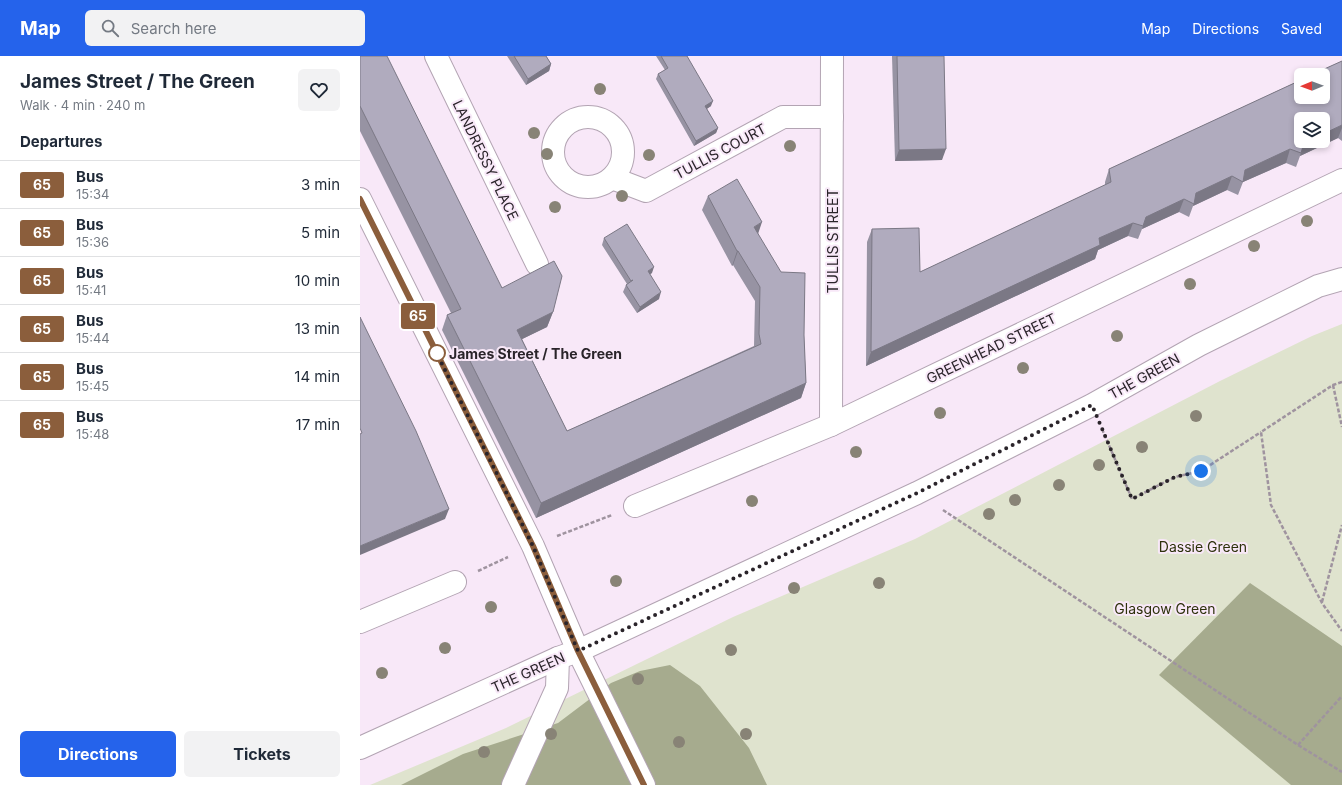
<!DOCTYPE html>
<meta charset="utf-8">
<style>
:root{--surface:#fff;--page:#f2f2f3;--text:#1f2937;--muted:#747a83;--line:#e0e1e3;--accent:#2563eb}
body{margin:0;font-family:Inter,sans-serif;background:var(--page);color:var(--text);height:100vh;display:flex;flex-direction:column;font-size:15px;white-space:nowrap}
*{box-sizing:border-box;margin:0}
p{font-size:13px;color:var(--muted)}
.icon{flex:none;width:22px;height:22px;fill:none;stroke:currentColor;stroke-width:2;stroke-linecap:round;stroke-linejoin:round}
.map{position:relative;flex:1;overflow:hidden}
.drawer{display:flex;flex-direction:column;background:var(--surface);width:360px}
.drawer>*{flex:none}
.badge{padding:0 8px;border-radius:3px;font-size:14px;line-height:26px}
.needle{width:26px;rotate:269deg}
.controls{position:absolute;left:934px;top:12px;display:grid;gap:8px}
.controls a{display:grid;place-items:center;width:36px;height:36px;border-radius:6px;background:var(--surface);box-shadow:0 2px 6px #0003;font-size:20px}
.you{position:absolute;width:20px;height:20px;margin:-10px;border:3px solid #fff;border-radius:50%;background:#1a73e8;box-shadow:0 0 0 6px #1a73e833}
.map>.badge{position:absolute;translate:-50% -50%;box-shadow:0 0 0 2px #fff}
h2{padding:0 20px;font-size:15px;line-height:36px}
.round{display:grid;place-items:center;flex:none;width:42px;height:42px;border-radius:6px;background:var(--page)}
.overview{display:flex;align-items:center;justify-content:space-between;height:68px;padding:0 20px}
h1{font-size:19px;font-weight:700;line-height:30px}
.cta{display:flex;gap:8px;margin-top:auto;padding:8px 20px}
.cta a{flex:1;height:46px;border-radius:6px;background:var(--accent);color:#fff;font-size:16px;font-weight:700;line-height:46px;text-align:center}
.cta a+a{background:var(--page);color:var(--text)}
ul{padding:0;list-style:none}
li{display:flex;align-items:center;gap:12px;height:48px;padding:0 20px;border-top:1px solid var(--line)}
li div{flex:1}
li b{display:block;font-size:15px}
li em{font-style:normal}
li .badge{min-width:44px;font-weight:700;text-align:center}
header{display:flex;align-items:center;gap:24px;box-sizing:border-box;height:56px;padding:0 20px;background:var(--accent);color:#fff}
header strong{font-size:19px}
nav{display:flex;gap:22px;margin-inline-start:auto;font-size:14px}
.search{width:280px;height:36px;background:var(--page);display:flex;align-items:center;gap:10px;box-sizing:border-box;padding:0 14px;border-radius:6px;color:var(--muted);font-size:15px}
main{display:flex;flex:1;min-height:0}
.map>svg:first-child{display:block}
.green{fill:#dfe3ce}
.forest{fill:#a6ab8e}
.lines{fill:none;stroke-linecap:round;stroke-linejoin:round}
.street-casing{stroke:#b3a4b3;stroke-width:24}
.secondary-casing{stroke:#b3a4b3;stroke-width:24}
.primary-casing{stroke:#b3a4b3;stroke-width:24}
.path{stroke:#9f939f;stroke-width:2.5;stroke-dasharray:4 2;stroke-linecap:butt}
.street{stroke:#fff;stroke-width:22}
.secondary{stroke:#fff;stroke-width:22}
.primary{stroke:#fff;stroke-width:22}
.tree{fill:#888376}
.wall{fill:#9793a3}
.shaded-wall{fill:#7b7885}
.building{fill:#b0abbe;stroke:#7b7885}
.line-casing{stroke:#fff;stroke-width:9}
.line{stroke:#8b5e3c;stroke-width:6}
.walk{stroke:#2a242a;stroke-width:4;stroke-dasharray:0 7.2}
.stop-dot{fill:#fff;stroke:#8b5e3c;stroke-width:2}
.labels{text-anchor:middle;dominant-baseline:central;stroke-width:4;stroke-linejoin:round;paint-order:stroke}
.street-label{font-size:14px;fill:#2a242a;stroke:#f8e8f8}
.stop-label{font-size:14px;font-weight:bold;fill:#2a242a;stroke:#f8e8f8;text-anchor:start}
.park-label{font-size:14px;fill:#2d310b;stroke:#f8e8f8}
</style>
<header>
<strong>Map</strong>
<div class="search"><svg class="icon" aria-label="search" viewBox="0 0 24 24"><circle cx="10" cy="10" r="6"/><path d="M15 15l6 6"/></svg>Search here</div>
<nav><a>Map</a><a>Directions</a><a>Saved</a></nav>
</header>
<main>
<section class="drawer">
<div class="overview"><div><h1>James Street / The Green</h1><p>Walk · 4 min · 240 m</p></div><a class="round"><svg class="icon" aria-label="heart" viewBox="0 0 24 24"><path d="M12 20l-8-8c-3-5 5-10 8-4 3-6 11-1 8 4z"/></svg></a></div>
<h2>Departures</h2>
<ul>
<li><span class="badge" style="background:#8b5e3c;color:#fff">65</span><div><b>Bus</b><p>15:34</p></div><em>3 min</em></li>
<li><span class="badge" style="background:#8b5e3c;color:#fff">65</span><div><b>Bus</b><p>15:36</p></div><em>5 min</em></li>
<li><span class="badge" style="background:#8b5e3c;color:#fff">65</span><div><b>Bus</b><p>15:41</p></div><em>10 min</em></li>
<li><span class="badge" style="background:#8b5e3c;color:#fff">65</span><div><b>Bus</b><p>15:44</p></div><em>13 min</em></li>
<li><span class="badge" style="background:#8b5e3c;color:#fff">65</span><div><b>Bus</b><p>15:45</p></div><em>14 min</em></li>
<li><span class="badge" style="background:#8b5e3c;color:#fff">65</span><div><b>Bus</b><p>15:48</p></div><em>17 min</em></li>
</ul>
<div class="cta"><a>Directions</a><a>Tickets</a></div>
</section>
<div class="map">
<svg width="982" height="729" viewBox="0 0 982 729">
<rect width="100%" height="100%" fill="#f8e8f8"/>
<polygon class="green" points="982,268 982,729 10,729 146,672 373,561 555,483 860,325 952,280"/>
<g class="forest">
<polygon points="890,527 982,590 982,729 931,729 799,619"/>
<polygon points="310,609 340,630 389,692 407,729 41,729 103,698 198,667 251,627 280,615"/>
</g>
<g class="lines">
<defs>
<g id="street">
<polyline points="76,0 177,208"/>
<circle cx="228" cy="96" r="35"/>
<polyline points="252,122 286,135 423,61 472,61"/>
<polyline points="471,369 472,0"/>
<polyline points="275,450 471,369 982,124"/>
<polyline points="0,566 95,526"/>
<polyline points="153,729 197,632 198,602"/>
</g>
<polyline id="secondary" points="0,143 173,490 218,595"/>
<g id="primary">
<polyline points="218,595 284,729"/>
<polyline points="0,692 198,602 218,595 557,437 732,349 839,289 958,230 982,223"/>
</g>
</defs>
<use href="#street" class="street-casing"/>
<use href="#secondary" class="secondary-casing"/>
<use href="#primary" class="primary-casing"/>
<g class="path">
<polyline points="982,326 973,329 901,376 911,449 962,547 982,575"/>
<polyline points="973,329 982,371"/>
<polyline points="742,373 772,443 815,421 841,415 901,376"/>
<polyline points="583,454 938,689 982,716"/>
<polyline points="197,480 252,459"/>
<polyline points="118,515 148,501"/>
<polyline points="962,546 982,469"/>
<polyline points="938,689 982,640"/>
</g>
<use href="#street" class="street"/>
<use href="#secondary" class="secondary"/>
<use href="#primary" class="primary"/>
</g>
<g class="tree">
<circle cx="240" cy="33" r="6"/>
<circle cx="174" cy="77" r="6"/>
<circle cx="430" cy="90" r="6"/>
<circle cx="187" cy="98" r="6"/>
<circle cx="289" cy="99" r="6"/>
<circle cx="262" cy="140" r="6"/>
<circle cx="195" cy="151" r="6"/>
<circle cx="947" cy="165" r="6"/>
<circle cx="894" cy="190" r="6"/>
<circle cx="830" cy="228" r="6"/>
<circle cx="757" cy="280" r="6"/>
<circle cx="663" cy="312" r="6"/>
<circle cx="580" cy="357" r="6"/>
<circle cx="836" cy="360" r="6"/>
<circle cx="782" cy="391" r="6"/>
<circle cx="496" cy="396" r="6"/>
<circle cx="739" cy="409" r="6"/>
<circle cx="699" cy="429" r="6"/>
<circle cx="655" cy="444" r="6"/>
<circle cx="392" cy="445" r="6"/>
<circle cx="629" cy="458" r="6"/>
<circle cx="256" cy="525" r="6"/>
<circle cx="519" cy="527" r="6"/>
<circle cx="434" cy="532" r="6"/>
<circle cx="131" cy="551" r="6"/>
<circle cx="85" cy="592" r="6"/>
<circle cx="371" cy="594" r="6"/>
<circle cx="22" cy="617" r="6"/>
<circle cx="278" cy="623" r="6"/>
<circle cx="191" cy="678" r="6"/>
<circle cx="386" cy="678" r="6"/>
<circle cx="319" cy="686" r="6"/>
<circle cx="124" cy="696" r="6"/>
</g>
<g class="wall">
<polygon points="0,0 142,232 193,256 187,271 162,283 207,375 394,290 395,245 373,209 372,210 342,154 348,140 398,178 444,279 446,327 441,342 176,462 82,274 87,259 91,257 0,75"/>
<polygon points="147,0 186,0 191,8 189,15 166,29"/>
<polygon points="296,0 327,0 351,50 347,53 358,72 356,77 334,90 296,23 298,18 305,14"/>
<polygon points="532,0 584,0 582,104 535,105"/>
<polygon points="982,5 982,85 978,82 940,100 936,111 926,107 883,126 878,139 867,134 833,150 829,161 819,156 782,173 778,183 768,180 738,194 735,203 506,310 507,186 512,173 560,216 745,129 745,126 749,113"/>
<polygon points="244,182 292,217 290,218 299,243 277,257 263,236 266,229 267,228 242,189"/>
</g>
<g class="shaded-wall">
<polygon points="191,8 189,15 166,29 168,23"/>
<polygon points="353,45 351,50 343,55 345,50"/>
<polygon points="982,69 982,72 978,82 940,100 944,87 948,85 963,85 963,78"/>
<polygon points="358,72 356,77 334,90 336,85"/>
<polygon points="586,93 582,104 535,105 539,94"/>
<polygon points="930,93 926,107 883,126 885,114"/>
<polygon points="872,120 867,134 833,150 836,137"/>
<polygon points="824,143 819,156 782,173 786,161"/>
<polygon points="402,166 397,181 394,171"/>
<polygon points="773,167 768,180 738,194 735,203 506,310 511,296 739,182"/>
<polygon points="377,195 378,195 373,209 372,210"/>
<polygon points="294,211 292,217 285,221 288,215"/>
<polygon points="301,236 299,243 277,257 280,251"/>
<polygon points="193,256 187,271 152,288 157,274"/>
<polygon points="446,327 441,342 176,462 181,447"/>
<polygon points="89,453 85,463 0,499 0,490"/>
</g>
<g class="building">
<polygon points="0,0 27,0 142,232 194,205 202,220 193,256 157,274 207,375 401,288 399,278 400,231 378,195 377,195 348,140 377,123 402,166 394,171 421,216 445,217 444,279 446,327 181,447 87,259 101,253 0,50"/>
<polygon points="154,0 186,0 191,8 168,23"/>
<polygon points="301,0 327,0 353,45 345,50 358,72 336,85 298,18 308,12"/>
<polygon points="537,0 584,0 586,93 539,94"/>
<polygon points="982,5 982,69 963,78 963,63 941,63 941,85 948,85 944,87 941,97 930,93 885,114 883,126 872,120 836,137 834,148 824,143 786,161 783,170 773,167 739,182 740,189 511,296 512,173 559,172 560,216 751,126 749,113 941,24 941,41 963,41 963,19 951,19"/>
<polygon points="267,168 294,211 288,215 301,236 280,251 266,229 273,224 271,225 244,182"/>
<polygon points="0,261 56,375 89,453 0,490 0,378 2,377 0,372"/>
</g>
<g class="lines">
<defs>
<polyline id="line" points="0,143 173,490 218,595 284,729"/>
</defs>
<use href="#line" class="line-casing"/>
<use href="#line" class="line"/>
<polyline class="walk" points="77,297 76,296 173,490 218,595 557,437 732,349 772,443 815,421 841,415"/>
</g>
<circle class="stop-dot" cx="77" cy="297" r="8"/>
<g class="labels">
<g class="street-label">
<text transform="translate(360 95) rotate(-28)">TULLIS COURT</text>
<text transform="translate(126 104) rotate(64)">LANDRESSY PLACE</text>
<text transform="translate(472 185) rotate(-90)">TULLIS STREET</text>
<text transform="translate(631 292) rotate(-26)">GREENHEAD STREET</text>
<text transform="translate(784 320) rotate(-29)">THE GREEN</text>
<text transform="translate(168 616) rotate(-24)">THE GREEN</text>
</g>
<g class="stop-label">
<text x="89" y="297">James Street / The Green</text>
</g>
<g class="park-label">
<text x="843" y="490">Dassie Green</text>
<text x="805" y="552">Glasgow Green</text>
</g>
</g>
</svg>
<div class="controls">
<a><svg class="needle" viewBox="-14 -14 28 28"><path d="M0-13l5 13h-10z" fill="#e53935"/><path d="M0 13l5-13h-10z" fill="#747a83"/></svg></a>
<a><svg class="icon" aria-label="layers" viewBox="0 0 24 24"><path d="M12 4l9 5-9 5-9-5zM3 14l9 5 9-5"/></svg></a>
</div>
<div class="you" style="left:841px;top:415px"></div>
<b class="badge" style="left:58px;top:260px;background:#8b5e3c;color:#fff">65</b>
</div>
</main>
